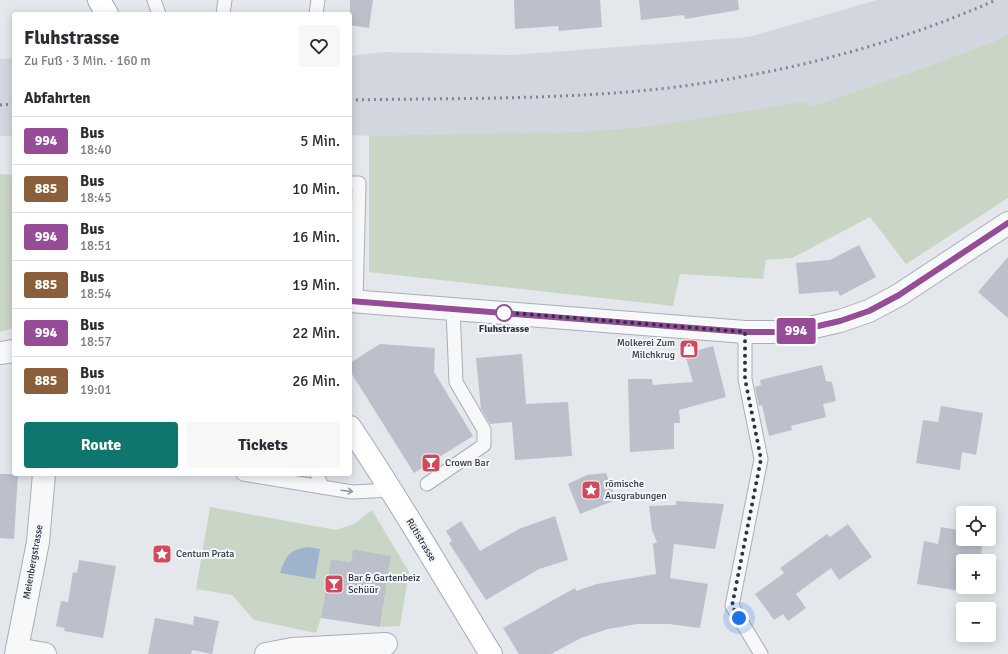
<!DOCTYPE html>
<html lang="de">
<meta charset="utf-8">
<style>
:root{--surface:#fff;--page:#f7f7f7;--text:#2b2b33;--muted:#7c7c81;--line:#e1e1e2;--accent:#0f766e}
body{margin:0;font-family:Signika,sans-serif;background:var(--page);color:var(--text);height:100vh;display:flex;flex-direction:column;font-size:15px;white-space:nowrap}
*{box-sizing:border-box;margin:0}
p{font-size:13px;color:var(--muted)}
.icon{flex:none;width:22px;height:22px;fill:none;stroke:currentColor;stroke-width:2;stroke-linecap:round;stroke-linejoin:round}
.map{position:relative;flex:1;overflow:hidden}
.side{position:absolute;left:12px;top:12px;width:340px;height:464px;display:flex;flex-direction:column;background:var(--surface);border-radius:4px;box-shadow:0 2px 10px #0003}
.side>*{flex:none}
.badge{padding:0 8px;border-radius:3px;font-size:14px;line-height:26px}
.controls{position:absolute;left:956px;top:506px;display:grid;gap:8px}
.controls a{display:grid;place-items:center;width:40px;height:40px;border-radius:4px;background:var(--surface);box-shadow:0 2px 10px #0003;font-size:20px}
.you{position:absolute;width:20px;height:20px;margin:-10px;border:3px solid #fff;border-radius:50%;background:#1a73e8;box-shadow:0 0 0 6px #1a73e833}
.map>.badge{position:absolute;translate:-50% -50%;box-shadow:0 0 0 2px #fff}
h2{padding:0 12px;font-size:15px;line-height:36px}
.round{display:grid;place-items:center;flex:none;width:42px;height:42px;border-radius:4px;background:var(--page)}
.summary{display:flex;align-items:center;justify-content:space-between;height:68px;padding:0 12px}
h1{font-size:19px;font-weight:800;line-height:30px}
.action{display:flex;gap:8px;margin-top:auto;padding:8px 12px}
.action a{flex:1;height:46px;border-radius:4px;background:var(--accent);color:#fff;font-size:16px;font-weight:800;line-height:46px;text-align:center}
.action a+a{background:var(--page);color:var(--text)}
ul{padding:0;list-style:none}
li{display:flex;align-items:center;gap:12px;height:48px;padding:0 12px;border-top:1px solid var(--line)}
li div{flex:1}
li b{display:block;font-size:15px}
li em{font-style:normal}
li .badge{min-width:44px;font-weight:700;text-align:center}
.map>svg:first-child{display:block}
.built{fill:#d2d6de}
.green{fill:#c9d6c5}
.water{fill:#9fb4cc}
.building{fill:#bbc0ca}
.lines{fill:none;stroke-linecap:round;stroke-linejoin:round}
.service-casing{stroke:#a9aeb7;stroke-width:15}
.minor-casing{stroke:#a9aeb7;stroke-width:24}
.primary-casing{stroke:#a3abb8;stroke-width:24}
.service{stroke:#f7f8fa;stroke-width:13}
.minor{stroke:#f7f8fa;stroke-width:22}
.primary{stroke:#fff;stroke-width:22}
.rail{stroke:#7d8696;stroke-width:3;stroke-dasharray:2 4;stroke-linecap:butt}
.oneway{stroke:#9196a0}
.line-casing{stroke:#fff;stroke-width:9}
.line{stroke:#974c98;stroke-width:6}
.walk{stroke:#2b3445;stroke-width:4;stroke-dasharray:0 7.2}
.stop-dot{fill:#fff;stroke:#974c98;stroke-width:2}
.labels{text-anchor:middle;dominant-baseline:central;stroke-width:4;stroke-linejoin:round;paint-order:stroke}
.stop-label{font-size:10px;font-weight:bold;fill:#2b3445;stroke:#f4f6f9}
.poi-label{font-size:10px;fill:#2b3445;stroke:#f4f6f9;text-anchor:start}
.street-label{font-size:10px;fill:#2b3445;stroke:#f4f6f9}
</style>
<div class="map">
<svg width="1008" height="654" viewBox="0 0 1008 654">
<rect width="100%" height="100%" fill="#e4e7ec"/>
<g class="built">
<polygon points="877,0 1008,0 1008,33 995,41 926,67 813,106 651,126 576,132 400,137 350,135 350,56 383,52 513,55 749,37"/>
<polygon points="14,58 14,136 0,136 0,59"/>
</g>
<g class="green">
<polygon points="1008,33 1008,198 906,264 870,217 792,258 766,260 763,279 680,274 673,306 369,272 369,136 576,132 651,126 803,102 813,106 926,67 995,41"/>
<polygon points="0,174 14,175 14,328 0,332"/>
<polygon points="210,507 336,530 354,524 372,510 409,572 400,626 380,627 391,556 353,549 351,562 331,559 321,618 316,633 254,620 232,595 196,589"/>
</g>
<path class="water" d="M309,547L320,549L315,579L280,573C286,555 290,549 309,547Z"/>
<g class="building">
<polygon points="350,0 373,0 369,28 350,25"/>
<polygon points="514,0 600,0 602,27 559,31 558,26 515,29"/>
<polygon points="639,0 738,0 739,10 685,19 684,15 641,20"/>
<polygon points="859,245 876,277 840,296 838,291 799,294 796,263 830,260"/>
<polygon points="1008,257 1008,318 978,292"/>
<polygon points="380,344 435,348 434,372 473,436 414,473 350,371 350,363"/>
<polygon points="713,346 726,397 679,410 680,423 674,423 674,449 630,452 628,379 652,379 653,385 693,382 685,354"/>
<polygon points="522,354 526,404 568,402 572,456 515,460 512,422 490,424 481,409 476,358"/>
<polygon points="822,365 826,381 832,382 836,401 823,404 826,417 791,426 792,430 769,436 762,405 759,406 755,387 761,385 760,380"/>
<polygon points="941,406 983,413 976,455 962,452 960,470 916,463 923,420 938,422"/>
<polygon points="606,473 616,500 580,514 568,484 587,475"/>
<polygon points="0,474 18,474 14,539 0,538"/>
<polygon points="676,501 724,504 715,549 674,544 670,578 708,584 700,628 669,624 637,624 608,629 581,638 551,654 519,654 503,628 575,588 576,591 597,584 656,574 653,544 657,542 652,530 649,506 676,505"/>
<polygon points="555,516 568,560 539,569 486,600 449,543 452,541 446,531 461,521 480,551 519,529"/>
<polygon points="848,524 872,557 839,580 831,568 796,594 806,608 788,621 783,614 774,620 755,594 784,573 780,568 827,534 830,537"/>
<polygon points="941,527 963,531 963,539 983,539 980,561 963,561 960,591 917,584 924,541 938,544"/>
<polygon points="353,549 391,556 380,627 321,618 331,559 351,562"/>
<polygon points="79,560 116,566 103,638 64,631 65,628 56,626 61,601 68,602 73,572 77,573"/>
<polygon points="194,616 219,621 212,654 192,650 191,654 148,654 155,618 193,625"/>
</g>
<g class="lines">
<defs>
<g id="service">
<polyline points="154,0 159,14"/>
<polyline points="223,14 225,0"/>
<polyline points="316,14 318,0"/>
<polyline points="350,183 359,183 356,302"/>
<polyline points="745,332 745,379 761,459 732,606 761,654"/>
<polyline points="243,474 322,487"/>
<polyline points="317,474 322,487 352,492 392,490"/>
<polyline points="427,484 484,445 484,430 456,382 453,309"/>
</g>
<g id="minor">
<polyline points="350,301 745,332 792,332 840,321 869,311 899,295 1008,223"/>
<polyline points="0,353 14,351"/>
<polyline points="17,649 45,654"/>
<polyline points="16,654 38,542 44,474"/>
<polyline points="266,654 292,649 386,644"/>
</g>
<g id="primary">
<polyline points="99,0 107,14"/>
<path d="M350,427C400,501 444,578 491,654"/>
</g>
</defs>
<use href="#service" class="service-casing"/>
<use href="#minor" class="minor-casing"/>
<use href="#primary" class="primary-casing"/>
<use href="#service" class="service"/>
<use href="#minor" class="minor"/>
<use href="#primary" class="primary"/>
<g class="rail">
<path d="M350,100C456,98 563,100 668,88C781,74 892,46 996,0"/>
<polyline points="0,105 14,104"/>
</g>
</g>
<defs><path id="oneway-shaft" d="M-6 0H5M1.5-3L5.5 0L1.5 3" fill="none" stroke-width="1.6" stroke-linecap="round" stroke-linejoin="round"/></defs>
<use class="oneway" href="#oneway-shaft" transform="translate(347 491) rotate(7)"/>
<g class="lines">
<defs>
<polyline id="line" points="350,301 745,332 792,332 840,321 869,311 899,295 1008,223"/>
</defs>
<use href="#line" class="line-casing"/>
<use href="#line" class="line"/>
<polyline class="walk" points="504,313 500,312 745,332 745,379 761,459 732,606 739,618"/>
</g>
<defs>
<symbol id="shop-square" viewBox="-11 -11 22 22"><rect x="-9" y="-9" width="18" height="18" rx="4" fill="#d1495b" stroke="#f4f6f9"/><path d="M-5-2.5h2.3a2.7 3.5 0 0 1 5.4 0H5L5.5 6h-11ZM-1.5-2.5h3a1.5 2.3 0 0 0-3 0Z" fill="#fff"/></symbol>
<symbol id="bar-square" viewBox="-11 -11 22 22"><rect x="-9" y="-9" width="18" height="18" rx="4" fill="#d1495b" stroke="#f4f6f9"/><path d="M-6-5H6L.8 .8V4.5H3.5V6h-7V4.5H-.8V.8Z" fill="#fff"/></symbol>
<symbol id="sight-square" viewBox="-11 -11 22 22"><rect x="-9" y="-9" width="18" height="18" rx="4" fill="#d1495b" stroke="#f4f6f9"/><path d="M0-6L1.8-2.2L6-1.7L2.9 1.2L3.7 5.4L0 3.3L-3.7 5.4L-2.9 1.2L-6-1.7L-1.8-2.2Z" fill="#fff"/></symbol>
</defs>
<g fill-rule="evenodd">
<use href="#shop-square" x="678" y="338" width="22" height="22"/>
<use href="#bar-square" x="420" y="452" width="22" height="22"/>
<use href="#sight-square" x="580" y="479" width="22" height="22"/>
<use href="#sight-square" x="151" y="543" width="22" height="22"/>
<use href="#bar-square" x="323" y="573" width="22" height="22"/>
</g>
<circle class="stop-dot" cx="504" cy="313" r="8"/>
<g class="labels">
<g class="stop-label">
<text x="504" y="329">Fluhstrasse</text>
</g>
<g class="poi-label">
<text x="675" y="343" text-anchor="end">Molkerei Zum<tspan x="675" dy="12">Milchkrug</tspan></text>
<text x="445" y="463">Crown Bar</text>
<text x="605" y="484">römische<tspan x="605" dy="12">Ausgrabungen</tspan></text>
<text x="176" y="554">Centum Prata</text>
<text x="348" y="578">Bar &amp; Gartenbeiz<tspan x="348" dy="12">Schüür</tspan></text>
</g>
<g class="street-label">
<text transform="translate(421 540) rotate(59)">Rütistrasse</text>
<text transform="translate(33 562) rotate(-80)">Meienbergstrasse</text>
</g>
</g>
</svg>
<div class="controls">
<a><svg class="icon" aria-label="locate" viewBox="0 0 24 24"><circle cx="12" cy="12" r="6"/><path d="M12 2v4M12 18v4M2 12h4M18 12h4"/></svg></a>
<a>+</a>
<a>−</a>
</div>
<div class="you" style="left:739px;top:618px"></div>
<b class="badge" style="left:796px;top:331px;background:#974c98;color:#fff">994</b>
<section class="side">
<div class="summary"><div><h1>Fluhstrasse</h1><p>Zu Fuß · 3 Min. · 160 m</p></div><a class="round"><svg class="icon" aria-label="heart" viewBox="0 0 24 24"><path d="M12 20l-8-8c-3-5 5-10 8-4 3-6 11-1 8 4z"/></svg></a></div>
<h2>Abfahrten</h2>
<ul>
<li><span class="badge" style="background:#974c98;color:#fff">994</span><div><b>Bus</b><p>18:40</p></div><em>5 Min.</em></li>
<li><span class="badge" style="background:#8b5e3c;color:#fff">885</span><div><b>Bus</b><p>18:45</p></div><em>10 Min.</em></li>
<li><span class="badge" style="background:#974c98;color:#fff">994</span><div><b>Bus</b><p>18:51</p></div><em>16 Min.</em></li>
<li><span class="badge" style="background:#8b5e3c;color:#fff">885</span><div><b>Bus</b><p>18:54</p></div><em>19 Min.</em></li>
<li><span class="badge" style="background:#974c98;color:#fff">994</span><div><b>Bus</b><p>18:57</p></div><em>22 Min.</em></li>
<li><span class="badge" style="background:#8b5e3c;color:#fff">885</span><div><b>Bus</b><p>19:01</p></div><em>26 Min.</em></li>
</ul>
<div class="action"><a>Route</a><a>Tickets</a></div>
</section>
</div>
